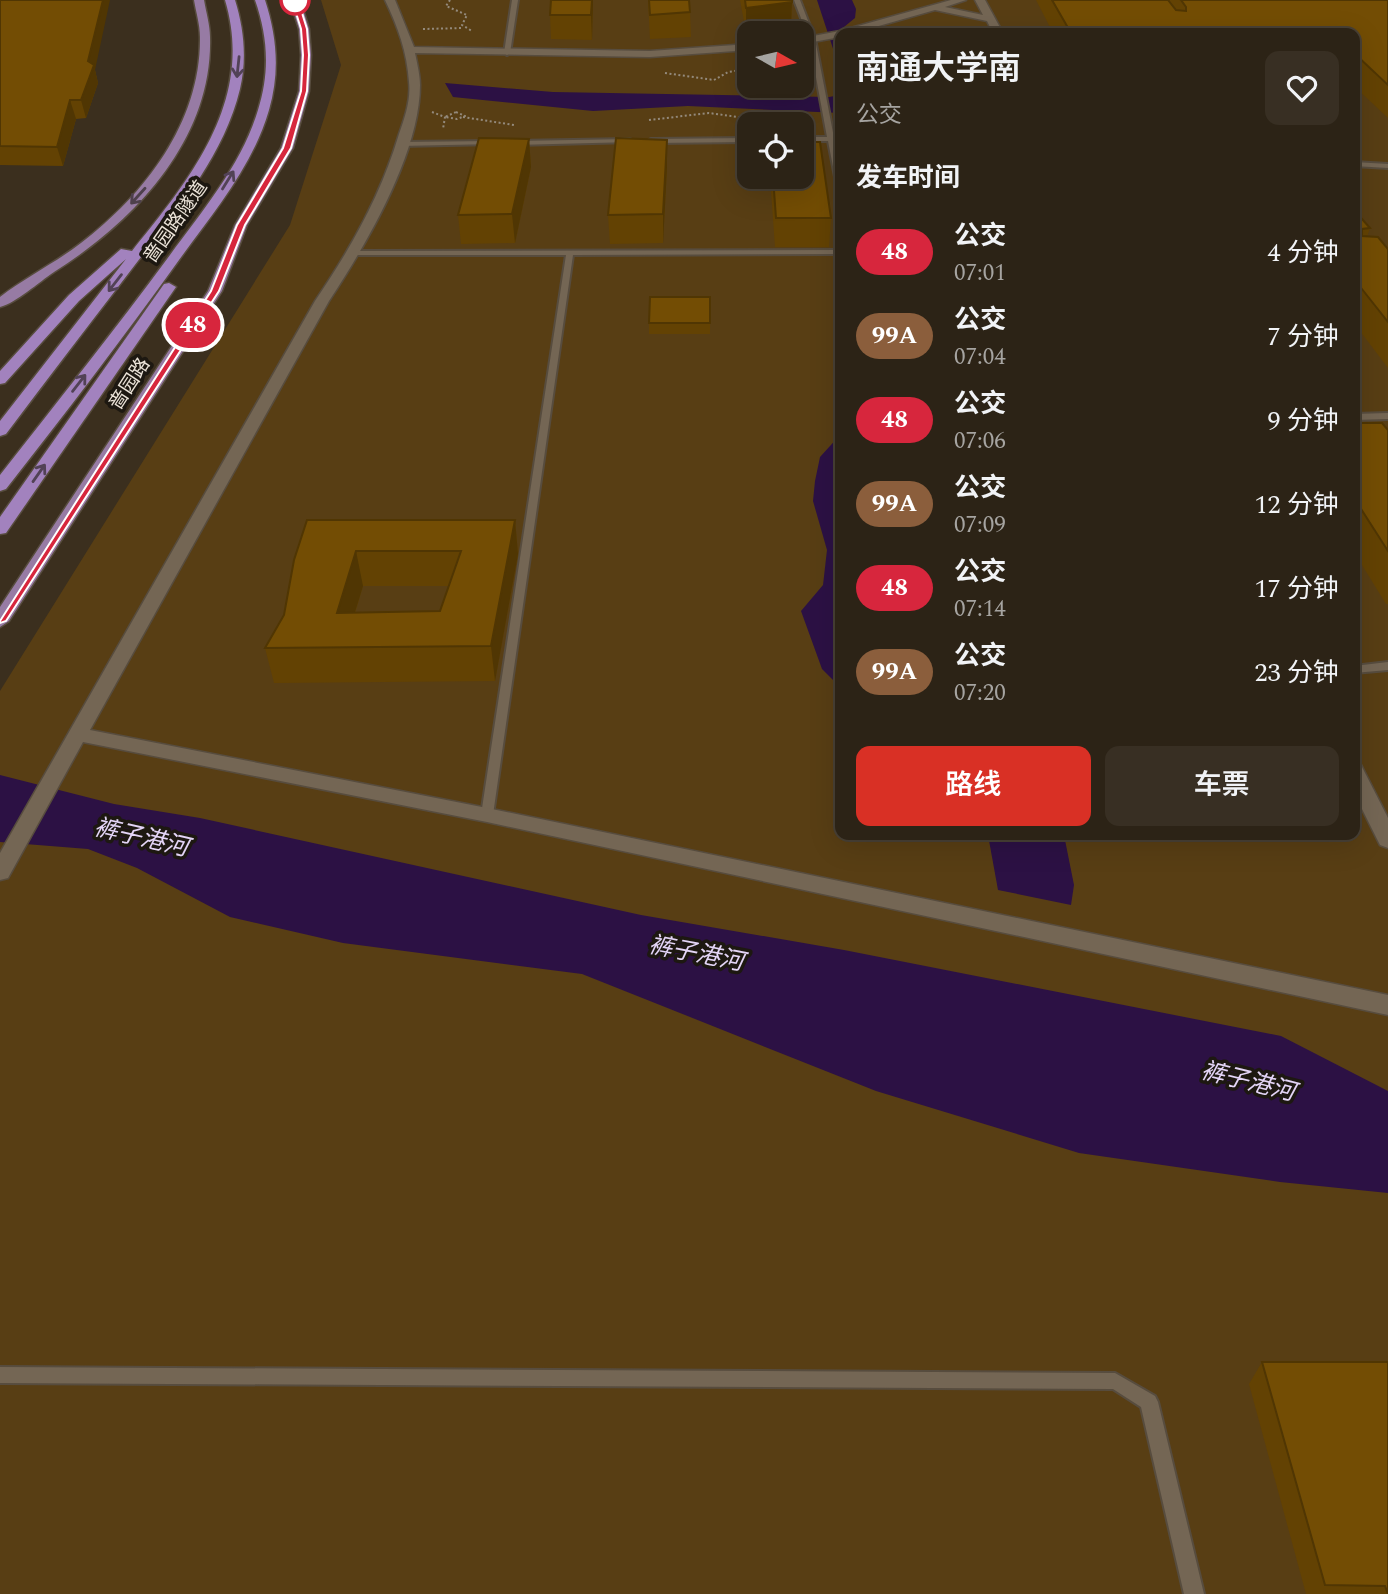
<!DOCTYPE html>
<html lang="zh">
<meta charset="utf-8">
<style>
:root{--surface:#2c2316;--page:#382f23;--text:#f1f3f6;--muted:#a6a4a1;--line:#484035;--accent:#d93025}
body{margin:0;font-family:Spectral,"Noto Sans SC",serif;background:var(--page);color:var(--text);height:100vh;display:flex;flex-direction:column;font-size:26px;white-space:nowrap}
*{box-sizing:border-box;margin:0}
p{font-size:23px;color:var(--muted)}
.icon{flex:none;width:38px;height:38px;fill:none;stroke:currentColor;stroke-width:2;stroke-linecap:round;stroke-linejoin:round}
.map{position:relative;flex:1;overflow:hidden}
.details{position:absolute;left:835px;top:28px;width:525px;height:812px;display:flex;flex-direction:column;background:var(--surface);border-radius:14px;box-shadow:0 7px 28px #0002,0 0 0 2px var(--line)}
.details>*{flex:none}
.badge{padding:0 14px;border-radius:23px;font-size:24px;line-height:46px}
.needle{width:46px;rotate:98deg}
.controls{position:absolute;left:737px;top:21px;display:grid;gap:14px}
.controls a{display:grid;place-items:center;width:77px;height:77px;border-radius:14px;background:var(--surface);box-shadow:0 7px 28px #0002,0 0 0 2px var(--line);font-size:35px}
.map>.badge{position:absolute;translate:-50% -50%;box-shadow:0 0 0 4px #fff}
h2{padding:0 21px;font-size:26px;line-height:63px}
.round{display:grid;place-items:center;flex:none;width:74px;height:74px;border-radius:14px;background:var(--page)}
.overview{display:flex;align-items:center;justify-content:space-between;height:119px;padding:0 21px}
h1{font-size:33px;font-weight:600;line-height:52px}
.primary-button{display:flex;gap:14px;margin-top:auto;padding:14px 21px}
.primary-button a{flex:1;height:80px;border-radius:14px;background:var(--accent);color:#fff;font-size:28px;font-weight:600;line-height:80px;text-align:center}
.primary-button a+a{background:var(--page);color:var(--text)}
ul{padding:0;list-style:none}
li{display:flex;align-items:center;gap:21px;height:84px;padding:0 21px}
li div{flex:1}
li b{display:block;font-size:26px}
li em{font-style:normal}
li .badge{min-width:77px;font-weight:700;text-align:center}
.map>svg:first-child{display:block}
.green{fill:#583e14;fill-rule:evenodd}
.water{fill:#2c1144}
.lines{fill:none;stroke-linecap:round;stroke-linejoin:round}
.service-casing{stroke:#574c3e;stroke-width:4}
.minor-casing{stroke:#574c3e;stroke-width:3}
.primary-casing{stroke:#574c3e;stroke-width:3}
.trunk-casing{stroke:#574c3e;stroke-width:3}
.path{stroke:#948a7c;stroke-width:2;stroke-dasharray:2 2.5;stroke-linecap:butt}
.service{fill:#746654;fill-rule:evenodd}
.minor{fill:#746654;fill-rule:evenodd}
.primary{fill:#977ba4;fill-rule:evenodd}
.trunk{fill:#a282be;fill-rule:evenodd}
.wall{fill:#634203;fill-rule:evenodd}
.shaded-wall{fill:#503603}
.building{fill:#734d04;stroke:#503603;stroke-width:2;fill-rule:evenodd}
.oneway{stroke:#524256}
.oneway2{stroke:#4e404c}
.line{fill:#d7263d;stroke:#fff;stroke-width:2}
.stop-dot{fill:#fff;stroke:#d7263d;stroke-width:3.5}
.labels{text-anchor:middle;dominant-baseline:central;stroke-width:7;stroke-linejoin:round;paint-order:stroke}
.far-street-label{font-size:19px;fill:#ece4d9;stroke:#1d1811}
.water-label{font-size:24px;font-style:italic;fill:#e4d5f7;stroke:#1d1811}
</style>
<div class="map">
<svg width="1388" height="1594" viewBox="0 0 1388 1594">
<rect width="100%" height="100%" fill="#3b2f1e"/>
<path class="green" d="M321,0H1388V1594H0V691L290,225L341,65ZM749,33H802V86H749ZM840,33H1354V835H840ZM749,124H802V177H749Z"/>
<g class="water">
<polygon points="817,0 852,0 856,9 855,18 844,27 847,33 840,33 840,70"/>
<polygon points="445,83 553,92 829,97 840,95 840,113 688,106 593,111 453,97"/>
<polygon points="840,435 840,687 822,669 801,611 823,585 827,550 813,501 815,481 820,457"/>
<polygon points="0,775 114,804 200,818 641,915 844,950 1281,1036 1388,1091 1388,1193 1280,1182 1079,1153 876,1091 582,974 343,943 230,917 137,868 88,849 0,842"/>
<polygon points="988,835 1064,835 1074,885 1071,905 998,890"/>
</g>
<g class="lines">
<defs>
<g id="service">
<polygon points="512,0 518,0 510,53 507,55 504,53"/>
<polygon points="794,0 800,0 815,39 840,169 840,189 837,187 828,141 802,141 802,137 827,137 809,39"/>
<polygon points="749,138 749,142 651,143 648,141 651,139"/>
<polygon points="630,139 633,141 632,142 515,145 512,143 515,141"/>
<polygon points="493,141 496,143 495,144 400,146 397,144 400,142"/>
<polygon points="1354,162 1388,164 1388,168 1354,166"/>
<polygon points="840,250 840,254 573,255 493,815 491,818 483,818 481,815 566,255 354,255 350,253 354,251"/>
<polygon points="1388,413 1388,419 1354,420 1354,414"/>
<polygon points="1388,662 1388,670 1354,673 1354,666"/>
<polygon points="0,1367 1115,1373 1155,1396 1158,1402 1204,1594 1184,1594 1141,1407 1113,1389 0,1383"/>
</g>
<g id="minor">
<path d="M385,0H395L414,47L650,51L749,44V50L650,57L415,53C417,63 420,75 420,85C420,153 366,245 329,301L90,730L487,808L1388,995V1015L487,822L83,742L8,878L0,880V853L315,301C351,248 381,195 399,134C405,117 411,99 409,82C407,52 398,27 385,0Z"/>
<polygon points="951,0 966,0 945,7 983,15 975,0 985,0 1003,33 993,33 987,21 935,10 854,33 840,33 840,37 802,44 802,38 840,31"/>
<polygon points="1354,763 1361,765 1388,818 1388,848 1380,845 1354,793"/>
</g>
<g id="primary">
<path d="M194,0H204C206,12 210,25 210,37C213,139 135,221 54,272C39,282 16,303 0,307V297C26,277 55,263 81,243C145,194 201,122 200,37C200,25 196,12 194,0Z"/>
<polygon points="290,0 300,0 309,29 311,55 309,91 293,148 247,225 222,291 9,621 0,627 0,607 208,291 235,225 281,148 299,91 301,55 299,29"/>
</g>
<g id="trunk">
<path d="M225,0H235C244,29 247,59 240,89C223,160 171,217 128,274C87,327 46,381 6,434L0,436V421L126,259L79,301L5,383L0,384V371L69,295L121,249L132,251C191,178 255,100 225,0Z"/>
<path d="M255,0H265C277,37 280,72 269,110C253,166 213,213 179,260C123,338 65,414 6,489L0,491V475C57,402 115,330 170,255C203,210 242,164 258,110C270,72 268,37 255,0Z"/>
<polygon points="169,283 176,287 6,533 0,534 0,517 164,284"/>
</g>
</defs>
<use href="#service" class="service-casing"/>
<use href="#minor" class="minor-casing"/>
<use href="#primary" class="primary-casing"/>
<use href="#trunk" class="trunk-casing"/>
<g class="path">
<polyline points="450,0 446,6 467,15 462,25 472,31"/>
<polyline points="423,29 463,28"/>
<polyline points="665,73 714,80 728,72 749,69"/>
<polyline points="432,112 445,117 443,129"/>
<polygon points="456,112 465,116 457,119 445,117"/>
<polyline points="463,117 514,125"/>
<polyline points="649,120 709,113 759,120 808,117"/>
</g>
<use href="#service" class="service"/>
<use href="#minor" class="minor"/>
<use href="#primary" class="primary"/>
<use href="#trunk" class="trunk"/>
</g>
<g class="wall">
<polygon points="0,0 95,70 98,83 86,118 76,119 63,166 0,165"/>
<polygon points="593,0 592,40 551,39 550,15"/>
<polygon points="648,0 689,0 690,12 691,37 650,39"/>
<polygon points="740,0 792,0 791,26 746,32"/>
<polygon points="1036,0 1388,0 1388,118 1354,86 1354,33 1053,33"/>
<polygon points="529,139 531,167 515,243 461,244 458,215"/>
<polygon points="667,140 667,167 663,243 610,244 608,215"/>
<polygon points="770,177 802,177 831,218 829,247 775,247"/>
<polygon points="1354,210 1370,228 1367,237 1388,249 1388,368 1354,323"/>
<polygon points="710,297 710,334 649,334 649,323"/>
<polygon points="1354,423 1388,430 1388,604 1386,604 1354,552"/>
<path d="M515,520L518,554L495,681L274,683L265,648L284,615L294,560ZM363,586H449L440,611L355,613Z"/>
<polygon points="1262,1362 1388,1362 1388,1594 1306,1594 1249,1384"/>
</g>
<g class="shaded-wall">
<polygon points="103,0 110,0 95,70 98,83 86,118 81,100 88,61"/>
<polygon points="592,0 593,0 592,40 591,15"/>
<polygon points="792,2 791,26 746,32 746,8"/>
<polygon points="70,100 76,119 63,166 57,147"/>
<polygon points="529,139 531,167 515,243 512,214"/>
<polygon points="667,140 667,167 663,243 663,214"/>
<polygon points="515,520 518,554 495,681 491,646"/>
<polygon points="356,551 363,586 344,648 337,613"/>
</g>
<g class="building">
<polygon points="0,0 103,0 88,61 94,65 81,100 70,100 57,147 0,146"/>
<polygon points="551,0 592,0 591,15 550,15"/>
<polygon points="649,0 689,0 690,12 650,15"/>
<polygon points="745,0 792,0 792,2 746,8"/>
<polygon points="1052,0 1168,0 1176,10 1186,11 1186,7 1181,0 1388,0 1388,85 1354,53 1354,33 1071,33"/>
<polygon points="479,138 529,139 512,214 458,215"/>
<polygon points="616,138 667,140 663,214 608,215"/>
<polygon points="802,142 820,142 831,218 776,218 773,177 802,177"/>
<polygon points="1354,210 1370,228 1362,229 1362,236 1378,237 1388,249 1388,322 1354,279"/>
<polygon points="650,297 710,297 710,323 649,323"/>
<polygon points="1354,423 1382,423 1388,430 1388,551 1354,498"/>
<path d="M307,520H515L491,646L265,648L284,615L294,560ZM356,551H461L440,611L337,613Z"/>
<polygon points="1262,1362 1388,1362 1388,1594 1385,1586 1325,1585"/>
</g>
<defs><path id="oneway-shaft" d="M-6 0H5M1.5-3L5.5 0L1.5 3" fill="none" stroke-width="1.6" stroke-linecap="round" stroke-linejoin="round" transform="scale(1.75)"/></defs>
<g class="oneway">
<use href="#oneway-shaft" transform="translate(238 67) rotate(96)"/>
<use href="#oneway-shaft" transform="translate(228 180) rotate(-58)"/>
<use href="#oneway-shaft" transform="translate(115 283) rotate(128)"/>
<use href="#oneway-shaft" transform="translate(79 383) rotate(-52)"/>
<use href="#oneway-shaft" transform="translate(39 473) rotate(-55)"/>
</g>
<use class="oneway2" href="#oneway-shaft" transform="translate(138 196) rotate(132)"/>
<polygon class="line" points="292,0 298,0 307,29 309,55 307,91 291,148 245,225 219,291 6,621 0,623 0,621 211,291 237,225 283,148 301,91 303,55 301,29"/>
<circle class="stop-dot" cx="295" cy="0" r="14"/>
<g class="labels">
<g class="far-street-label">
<text transform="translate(176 222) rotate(-55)">啬园路隧道</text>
<text transform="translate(130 384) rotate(-57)">啬园路</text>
</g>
<g class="water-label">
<text transform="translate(141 838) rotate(13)">裤子港河</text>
<text transform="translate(696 954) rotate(11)">裤子港河</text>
<text transform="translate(1248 1082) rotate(14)">裤子港河</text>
</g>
</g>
</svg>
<div class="controls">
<a><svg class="needle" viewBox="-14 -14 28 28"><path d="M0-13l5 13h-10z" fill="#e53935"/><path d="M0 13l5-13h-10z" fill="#a6a4a1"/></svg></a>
<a><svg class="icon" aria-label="locate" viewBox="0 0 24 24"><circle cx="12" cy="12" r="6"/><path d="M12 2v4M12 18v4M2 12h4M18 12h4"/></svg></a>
</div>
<b class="badge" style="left:193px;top:325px;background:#d7263d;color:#fff">48</b>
<section class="details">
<div class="overview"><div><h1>南通大学南</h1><p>公交</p></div><a class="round"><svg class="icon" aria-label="heart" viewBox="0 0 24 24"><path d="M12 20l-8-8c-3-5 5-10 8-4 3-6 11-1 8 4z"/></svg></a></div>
<h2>发车时间</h2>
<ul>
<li><span class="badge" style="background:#d7263d;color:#fff">48</span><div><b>公交</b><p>07:01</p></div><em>4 分钟</em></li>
<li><span class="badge" style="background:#8b5e3c;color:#fff">99A</span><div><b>公交</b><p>07:04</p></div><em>7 分钟</em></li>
<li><span class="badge" style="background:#d7263d;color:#fff">48</span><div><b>公交</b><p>07:06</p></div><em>9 分钟</em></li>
<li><span class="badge" style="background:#8b5e3c;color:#fff">99A</span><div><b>公交</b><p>07:09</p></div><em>12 分钟</em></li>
<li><span class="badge" style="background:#d7263d;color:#fff">48</span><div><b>公交</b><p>07:14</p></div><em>17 分钟</em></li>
<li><span class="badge" style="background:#8b5e3c;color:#fff">99A</span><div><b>公交</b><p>07:20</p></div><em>23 分钟</em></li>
</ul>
<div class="primary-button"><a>路线</a><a>车票</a></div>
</section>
</div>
